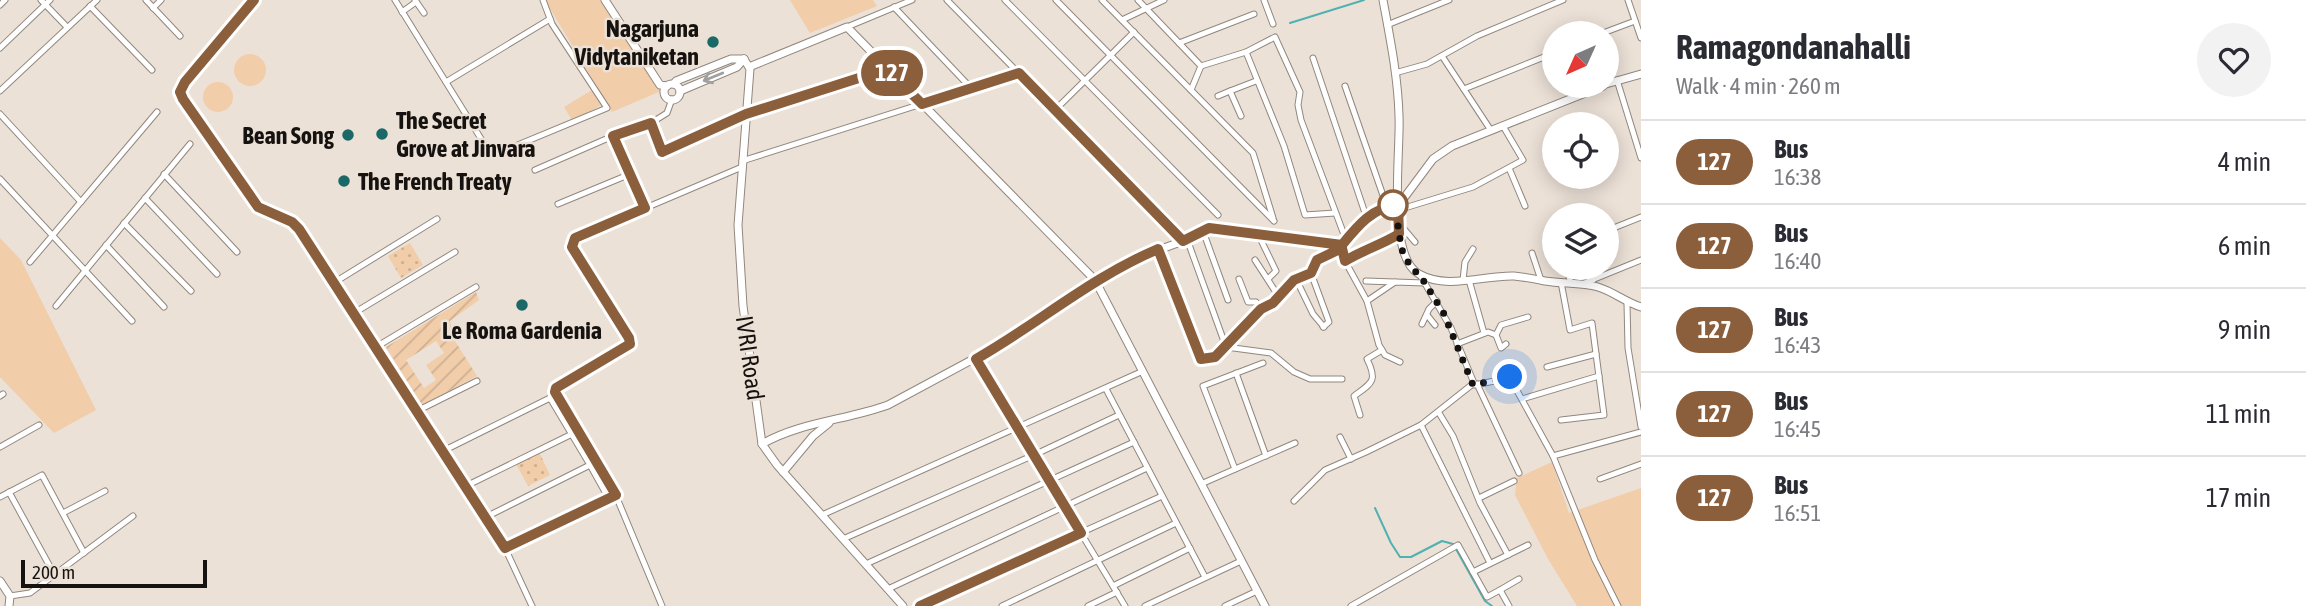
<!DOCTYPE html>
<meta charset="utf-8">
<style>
:root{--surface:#fff;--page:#f2f2f3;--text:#2b2b33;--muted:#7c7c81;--line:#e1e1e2}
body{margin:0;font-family:"Asap Condensed",sans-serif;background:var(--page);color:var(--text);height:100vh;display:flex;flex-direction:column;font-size:26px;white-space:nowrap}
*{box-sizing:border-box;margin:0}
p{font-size:23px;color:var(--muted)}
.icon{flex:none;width:38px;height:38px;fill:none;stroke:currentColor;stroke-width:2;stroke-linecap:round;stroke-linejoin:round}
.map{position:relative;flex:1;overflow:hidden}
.panel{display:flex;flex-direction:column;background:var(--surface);width:665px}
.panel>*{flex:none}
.badge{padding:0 14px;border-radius:23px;font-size:24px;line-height:46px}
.needle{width:46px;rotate:225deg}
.tools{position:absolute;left:1542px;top:21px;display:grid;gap:14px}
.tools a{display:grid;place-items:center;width:77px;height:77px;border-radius:50%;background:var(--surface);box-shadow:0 4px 18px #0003;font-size:35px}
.scale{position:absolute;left:21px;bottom:18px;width:186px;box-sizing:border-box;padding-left:7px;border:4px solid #16120f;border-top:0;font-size:19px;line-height:24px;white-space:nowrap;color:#16120f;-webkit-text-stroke:5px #ece1d7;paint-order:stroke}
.you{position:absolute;width:35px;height:35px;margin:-18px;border:5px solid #fff;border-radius:50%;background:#1a73e8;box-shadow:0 0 0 10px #1a73e833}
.map>.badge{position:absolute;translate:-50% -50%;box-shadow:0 0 0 4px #fff}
.round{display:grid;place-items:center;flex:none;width:74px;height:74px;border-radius:37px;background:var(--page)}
.overview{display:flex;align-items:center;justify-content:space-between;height:119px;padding:0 35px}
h1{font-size:33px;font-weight:700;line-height:52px}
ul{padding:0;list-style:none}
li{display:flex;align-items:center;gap:21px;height:84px;padding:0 35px;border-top:2px solid var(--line)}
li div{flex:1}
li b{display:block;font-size:26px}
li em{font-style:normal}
li .badge{min-width:77px;font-weight:700;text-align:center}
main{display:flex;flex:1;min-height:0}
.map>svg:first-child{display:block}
.grass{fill:#f1cdaa}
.park{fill:url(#park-dots)}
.garden{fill:url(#garden-furrows);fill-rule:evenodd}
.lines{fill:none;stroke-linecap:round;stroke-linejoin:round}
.stream{stroke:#4fb1b0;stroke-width:2}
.street-casing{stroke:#91877e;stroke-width:7}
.secondary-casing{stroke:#91877e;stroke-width:9}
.street{stroke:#fff;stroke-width:5}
.secondary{stroke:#fff;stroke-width:7}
.oneway{stroke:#a2a09f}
.line-casing{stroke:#fff;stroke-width:16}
.line{stroke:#8b5e3c;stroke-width:10}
.walk{stroke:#16120f;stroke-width:7;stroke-dasharray:0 12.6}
.poi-dot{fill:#1a6867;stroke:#ece1d7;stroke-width:2.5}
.stop-dot{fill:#fff;stroke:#8b5e3c;stroke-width:3.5}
.labels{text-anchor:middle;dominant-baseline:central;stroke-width:5;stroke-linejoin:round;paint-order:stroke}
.poi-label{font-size:24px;font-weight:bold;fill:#16120f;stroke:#ece1d7;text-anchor:end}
.street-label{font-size:24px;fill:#16120f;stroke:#ece1d7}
</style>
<main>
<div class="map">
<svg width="1641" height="606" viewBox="0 0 1641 606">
<defs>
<pattern id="park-dots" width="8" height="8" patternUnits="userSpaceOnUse" patternTransform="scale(1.75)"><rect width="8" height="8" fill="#f1cdaa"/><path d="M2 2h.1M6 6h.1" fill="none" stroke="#ceaf91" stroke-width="1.8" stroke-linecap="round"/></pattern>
<pattern id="garden-furrows" width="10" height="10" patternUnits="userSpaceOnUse" patternTransform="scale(1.75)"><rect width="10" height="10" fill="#f1cdaa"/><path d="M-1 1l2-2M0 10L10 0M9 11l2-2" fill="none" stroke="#ceaf91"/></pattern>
</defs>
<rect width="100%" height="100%" fill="#ece1d7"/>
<g class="grass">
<polygon points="545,0 601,0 661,91 612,112"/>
<polygon points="790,0 873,0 877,6 810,33"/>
<circle cx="250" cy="70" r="16"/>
<circle cx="218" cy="97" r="15"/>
<polygon points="592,90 601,105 573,122 564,107"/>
<polygon points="0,238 21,260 96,410 54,433 0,377"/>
<polygon points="1552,462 1569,513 1641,488 1641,606 1577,606 1548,559 1515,495 1517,478"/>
</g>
<g class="park">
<polygon points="410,243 423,265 401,278 388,256"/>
<polygon points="539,452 550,475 528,486 516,464"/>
</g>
<path class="garden" d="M476,292L479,300L450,321L455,341L477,376L422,405L386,347ZM436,341L444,353L426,365L436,380L424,388L406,360Z"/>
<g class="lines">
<g class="stream">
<polyline points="1290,23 1364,0"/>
<polyline points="1375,508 1391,543 1400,557 1411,557 1442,541 1453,544"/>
<polyline points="1456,549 1485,601 1492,606"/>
</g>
<defs>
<g id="street">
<polyline points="41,0 67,27"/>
<polyline points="146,0 180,36"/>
<polyline points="255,0 185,82 180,91 183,99 258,207 297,225 311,245 505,548 532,606"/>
<polyline points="395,0 488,150 496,154 607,108 552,24 543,0"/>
<polyline points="415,0 424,13"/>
<polyline points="947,0 1183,241"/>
<polyline points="1005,0 1218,215"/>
<polyline points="1056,0 1274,221"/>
<polyline points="1102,0 1253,153 1273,218"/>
<polyline points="1138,0 1201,66 1191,90"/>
<polyline points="1264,0 1273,24"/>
<polyline points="1628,0 1641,38"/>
<polyline points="0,5 5,0"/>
<polyline points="90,6 152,70"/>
<polyline points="894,7 971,88"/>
<polyline points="153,8 161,0"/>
<polyline points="402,12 416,2"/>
<polyline points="1122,20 1164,0"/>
<polyline points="1387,25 1449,0"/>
<polyline points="847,27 912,0"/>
<polyline points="1603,33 1635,21"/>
<polyline points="1179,43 1254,14"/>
<polyline points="0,48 50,0"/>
<polyline points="1246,52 1284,146 1305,215 1335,213"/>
<polyline points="1442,56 1490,129"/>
<polyline points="1313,58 1367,219"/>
<polyline points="1201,66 1246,52 1275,37 1300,92 1298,105 1301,120 1346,240"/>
<polyline points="1395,73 1427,64 1477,36 1563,0"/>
<polyline points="1617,80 1641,158"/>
<polyline points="446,82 550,19"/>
<polyline points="1345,86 1387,207"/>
<polyline points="1464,89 1554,53"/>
<polyline points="0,91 97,0"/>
<polyline points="1218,96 1230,91"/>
<polyline points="1055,110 1134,32"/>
<polyline points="0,114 81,202"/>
<polyline points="1241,116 1230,91 1256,81"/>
<polyline points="651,123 662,152 746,114 887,69"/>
<polyline points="613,136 645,208"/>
<polyline points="742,161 1019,73"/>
<polyline points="1509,168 1525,206"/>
<polyline points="535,170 613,136 651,123 667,113 672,99"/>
<polyline points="164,174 237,252"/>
<polyline points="0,179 132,321"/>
<polyline points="145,198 217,274"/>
<polyline points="558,204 628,175"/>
<polyline points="1398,210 1473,187 1523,160 1503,126"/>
<polyline points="124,223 191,291"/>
<polyline points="1399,223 1415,242"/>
<polyline points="1553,229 1554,231"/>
<polyline points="1203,231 1228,300"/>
<polyline points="1606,231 1641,217"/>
<polyline points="1258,234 1276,271 1268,279"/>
<polyline points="1187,239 1226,347"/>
<polyline points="106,245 164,307"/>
<path d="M1342,245L1345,261C1363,250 1381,245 1399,234"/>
<polyline points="1158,249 1201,359 1215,357 1261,309 1273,303 1294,280 1311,273 1317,260 1342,248"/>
<polyline points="1532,253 1541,280"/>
<polyline points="1255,260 1279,297"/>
<polyline points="1345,261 1367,301 1395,282 1425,283"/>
<polyline points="30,262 157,112"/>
<polyline points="1566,268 1571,283"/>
<polyline points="1589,268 1593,280"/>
<polyline points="1311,273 1329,322 1323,327"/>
<polyline points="1239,279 1248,302 1256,302 1261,309"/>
<polyline points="1296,279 1313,314 1324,327"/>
<polyline points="1463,280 1465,262 1473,249"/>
<polyline points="1469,280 1484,333"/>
<polyline points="1366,281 1395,282"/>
<polyline points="335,282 437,219"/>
<polyline points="1582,284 1641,260"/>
<polyline points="1367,301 1379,345 1385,355 1400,362"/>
<polyline points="1627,303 1628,348 1641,427"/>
<polyline points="56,306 190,144"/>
<polyline points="354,313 455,252"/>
<polyline points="1427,315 1435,325"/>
<polyline points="1422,324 1429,309 1437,301"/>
<polyline points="1496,335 1501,348 1506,344"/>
<polyline points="1457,344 1488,332 1496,335 1501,325 1528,317"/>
<polyline points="376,347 476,287"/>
<polyline points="1226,347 1271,353 1294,372 1310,379 1342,379"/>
<polyline points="976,359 1125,606"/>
<polyline points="1547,367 1596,354"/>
<polyline points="1236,373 1266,456"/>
<polyline points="1477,384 1519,473"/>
<polyline points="1474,385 1510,378 1553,456 1641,432"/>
<polyline points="1106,389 1205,577"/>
<polyline points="0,396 3,394"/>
<polyline points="1522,399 1599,376"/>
<polyline points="417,411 477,381"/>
<polyline points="1439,413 1453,436 1480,503 1508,555"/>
<path d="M1360,415L1354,396C1372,383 1378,381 1367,359L1382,350"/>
<polyline points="1561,420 1604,415 1592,323 1570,330 1561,282"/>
<polyline points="1421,425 1490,563"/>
<polyline points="1340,437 1351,459"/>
<polyline points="0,447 39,425"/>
<polyline points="443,451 550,398 590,465 486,517"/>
<polyline points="1553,456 1595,560 1618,606"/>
<polyline points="590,465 609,499"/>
<polyline points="1235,469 1203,386 1263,363"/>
<polyline points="1600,479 1641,464"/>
<polyline points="1201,484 1295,443"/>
<polyline points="466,486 570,435"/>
<polyline points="9,492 54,574"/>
<polyline points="0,497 42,475 84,553"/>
<polyline points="1479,498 1514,481"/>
<polyline points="1294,501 1325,470 1366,452 1421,425 1474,383 1451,328 1420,275"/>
<polyline points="63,513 105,491"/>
<polyline points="822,515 1143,371"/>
<polyline points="843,539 1034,455 1119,415"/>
<polyline points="505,548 616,495"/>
<polyline points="866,564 1134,442"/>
<polyline points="1473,572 1528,545"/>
<polyline points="1113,586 1190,548"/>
<polyline points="888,589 1147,468"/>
<polyline points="1500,590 1519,579"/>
<polyline points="10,596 30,593 133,516"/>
<polyline points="662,606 614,491 555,392 556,388 630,344 629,338 572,247 575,238 742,167"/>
<polyline points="919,606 1162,496"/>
<polyline points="1002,606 1176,523"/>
<polyline points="1088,606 1117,592"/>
<polyline points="1145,606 1241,561"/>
<polyline points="1225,606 1257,591"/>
<polyline points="1351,606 1458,545 1487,597 1500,590 1509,606"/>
</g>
<g id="secondary">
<polyline points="605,0 660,85 667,86"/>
<path d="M1383,0C1390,38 1398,77 1399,116C1401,150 1386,256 1419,274C1447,290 1484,275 1514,276C1524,277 1535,279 1545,281C1563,284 1581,282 1598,287C1614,292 1625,302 1641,307"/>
<polyline points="744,59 750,69 738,225 743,306 762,444 777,465 903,606"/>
<polyline points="749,67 847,27 1095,280 1265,606"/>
<polyline points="674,84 676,81 731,59 744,59"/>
<polyline points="1606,84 1641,74"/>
<circle cx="672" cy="92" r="8"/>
<polyline points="680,91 737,67 744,59"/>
<polyline points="1398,206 1433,159 1452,146 1603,86"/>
<path d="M762,444C800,422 847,420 888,405L1018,335L1095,280L1137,258L1183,241L1209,228L1342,245C1355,229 1374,204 1398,206"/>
<polyline points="783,472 813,436 829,423"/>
<polyline points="0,581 10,596 9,606"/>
</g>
</defs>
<use href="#street" class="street-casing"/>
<use href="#secondary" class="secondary-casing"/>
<use href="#street" class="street"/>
<use href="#secondary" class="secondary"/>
</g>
<defs><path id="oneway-shaft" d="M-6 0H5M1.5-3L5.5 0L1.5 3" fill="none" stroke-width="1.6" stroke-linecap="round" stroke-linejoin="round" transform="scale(1.75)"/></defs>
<use class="oneway" href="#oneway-shaft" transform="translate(713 77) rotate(158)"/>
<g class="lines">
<defs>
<path id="line" d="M254,0L185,82L180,92L183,99L258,207L292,222L299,229L505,548L616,495L555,392L556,388L630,344L629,338L572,247L575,238L645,208L613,136L651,123L662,152L746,114L887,69L922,104L1019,73L1183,241L1209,228L1342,245C1355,229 1375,204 1398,206L1399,234C1381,245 1363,250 1345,261L1342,248L1317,260L1311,273L1294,280L1273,303L1261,309L1215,357L1201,359L1158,249C1092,277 1039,323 976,359L1081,533L920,606"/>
</defs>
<use href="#line" class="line-casing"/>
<use href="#line" class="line"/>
<polyline class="walk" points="1393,205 1398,206 1398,228 1402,250 1411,268 1420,275 1444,314 1473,385 1510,377"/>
</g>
<g class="poi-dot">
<circle cx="713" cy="42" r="7"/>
<circle cx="382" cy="134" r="7"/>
<circle cx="348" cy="135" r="7"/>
<circle cx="344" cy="181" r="7"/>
<circle cx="522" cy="305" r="7"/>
</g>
<circle class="stop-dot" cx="1393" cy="205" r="14"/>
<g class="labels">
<g class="poi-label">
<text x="699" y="28">Nagarjuna<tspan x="699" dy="28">Vidytaniketan</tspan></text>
<text x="396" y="120" text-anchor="start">The Secret<tspan x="396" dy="28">Grove at Jinvara</tspan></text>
<text x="334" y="135">Bean Song</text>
<text x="358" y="181" text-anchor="start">The French Treaty</text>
<text x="522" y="330" text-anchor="middle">Le Roma Gardenia</text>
</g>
<g class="street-label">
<text transform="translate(750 358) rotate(82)">IVRI Road</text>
</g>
</g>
</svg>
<div class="tools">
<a><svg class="needle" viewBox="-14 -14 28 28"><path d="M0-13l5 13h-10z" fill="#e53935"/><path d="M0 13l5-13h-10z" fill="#7c7c81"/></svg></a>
<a><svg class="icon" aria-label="locate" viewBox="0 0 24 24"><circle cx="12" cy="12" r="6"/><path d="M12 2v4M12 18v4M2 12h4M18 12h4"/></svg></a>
<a><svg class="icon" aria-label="layers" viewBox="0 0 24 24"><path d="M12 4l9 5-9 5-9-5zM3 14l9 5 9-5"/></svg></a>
</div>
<div class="scale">200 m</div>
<div class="you" style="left:1510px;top:377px"></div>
<b class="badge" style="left:892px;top:73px;background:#8b5e3c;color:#fff">127</b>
</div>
<section class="panel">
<div class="overview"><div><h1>Ramagondanahalli</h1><p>Walk · 4 min · 260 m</p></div><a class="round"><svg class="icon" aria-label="heart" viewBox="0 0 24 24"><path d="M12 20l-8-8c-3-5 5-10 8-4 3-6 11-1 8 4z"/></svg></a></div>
<ul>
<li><span class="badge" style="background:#8b5e3c;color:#fff">127</span><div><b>Bus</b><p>16:38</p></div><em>4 min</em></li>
<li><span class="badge" style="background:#8b5e3c;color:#fff">127</span><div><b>Bus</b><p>16:40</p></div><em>6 min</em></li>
<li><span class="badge" style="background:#8b5e3c;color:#fff">127</span><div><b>Bus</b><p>16:43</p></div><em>9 min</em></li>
<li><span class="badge" style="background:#8b5e3c;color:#fff">127</span><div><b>Bus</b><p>16:45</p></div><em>11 min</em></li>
<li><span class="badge" style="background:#8b5e3c;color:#fff">127</span><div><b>Bus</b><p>16:51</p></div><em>17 min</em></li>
</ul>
</section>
</main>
